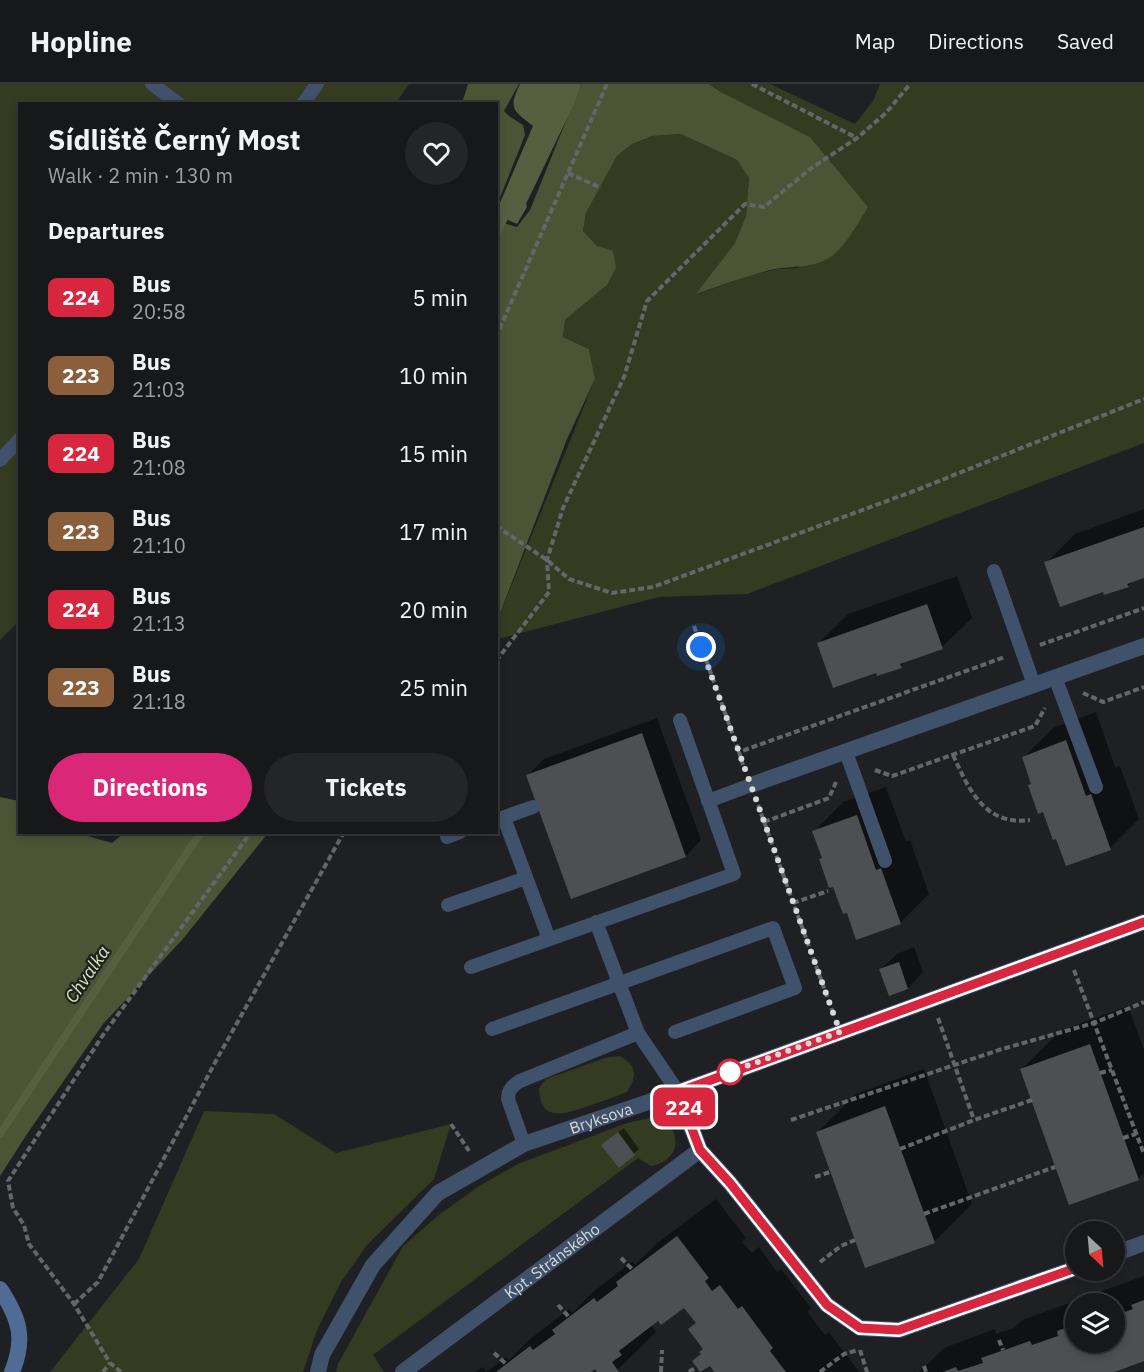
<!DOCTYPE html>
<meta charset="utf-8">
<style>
:root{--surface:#16181a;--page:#232527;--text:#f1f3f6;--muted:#9ea0a2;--line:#353739;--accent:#db2777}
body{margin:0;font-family:"IBM Plex Sans",sans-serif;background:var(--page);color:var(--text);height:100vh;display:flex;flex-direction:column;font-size:22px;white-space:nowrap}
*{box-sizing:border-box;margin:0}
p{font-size:20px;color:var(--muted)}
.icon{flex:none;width:33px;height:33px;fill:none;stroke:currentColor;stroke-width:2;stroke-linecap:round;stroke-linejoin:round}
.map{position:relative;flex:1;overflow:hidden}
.details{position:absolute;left:18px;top:18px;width:480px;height:732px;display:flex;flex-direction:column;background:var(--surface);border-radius:0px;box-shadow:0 3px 9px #0003,0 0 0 2px var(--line)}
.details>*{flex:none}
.badge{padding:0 12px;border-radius:9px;font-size:21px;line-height:39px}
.needle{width:39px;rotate:154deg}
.fabs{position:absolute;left:1065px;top:1137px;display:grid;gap:12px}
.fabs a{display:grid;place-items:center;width:60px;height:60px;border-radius:50%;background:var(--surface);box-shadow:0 3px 9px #0003,0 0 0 2px var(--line);font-size:30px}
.you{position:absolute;width:30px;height:30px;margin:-15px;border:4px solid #fff;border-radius:50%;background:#1a73e8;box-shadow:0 0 0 9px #1a73e833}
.map>.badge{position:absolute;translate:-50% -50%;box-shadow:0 0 0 3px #fff}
h2{padding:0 30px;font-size:22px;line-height:54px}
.round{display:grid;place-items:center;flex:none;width:63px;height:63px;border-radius:32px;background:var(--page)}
.overview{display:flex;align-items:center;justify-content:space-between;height:102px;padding:0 30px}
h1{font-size:28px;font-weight:800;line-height:45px}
.cta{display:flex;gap:12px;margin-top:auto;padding:12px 30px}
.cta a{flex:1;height:69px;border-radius:36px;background:var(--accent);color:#fff;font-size:24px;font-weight:800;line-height:69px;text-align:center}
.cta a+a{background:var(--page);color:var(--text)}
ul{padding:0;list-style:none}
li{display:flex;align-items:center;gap:18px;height:78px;padding:0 30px}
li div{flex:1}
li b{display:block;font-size:22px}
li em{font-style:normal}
li .badge{min-width:66px;font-weight:700;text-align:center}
header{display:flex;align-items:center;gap:36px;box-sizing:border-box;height:84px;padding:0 30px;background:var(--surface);border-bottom:2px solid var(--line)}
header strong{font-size:28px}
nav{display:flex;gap:33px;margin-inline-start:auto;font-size:21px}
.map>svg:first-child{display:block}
.green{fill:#343b21}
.forest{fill:#4b5435}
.water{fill:#565f40}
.shadow{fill:#0007}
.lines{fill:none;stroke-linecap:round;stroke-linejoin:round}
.stream{stroke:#565f40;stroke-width:8}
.building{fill:#4d4f52}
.path{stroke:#656669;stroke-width:4;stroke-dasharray:6 3;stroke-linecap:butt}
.service{stroke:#3f516b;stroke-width:14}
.minor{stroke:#3f516b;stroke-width:16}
.secondary{stroke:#506c96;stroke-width:16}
.line-casing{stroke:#fff;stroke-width:14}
.line{stroke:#d7263d;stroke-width:9}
.walk{stroke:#d8d9db;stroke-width:6;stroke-dasharray:0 10.8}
.stop-dot{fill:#fff;stroke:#d7263d;stroke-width:3}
.labels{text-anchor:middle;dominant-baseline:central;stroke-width:4.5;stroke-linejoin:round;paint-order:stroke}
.street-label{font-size:16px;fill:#d8d9db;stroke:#1e2023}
.water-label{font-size:18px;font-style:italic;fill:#d9eab0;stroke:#1e2023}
</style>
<header>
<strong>Hopline</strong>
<nav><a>Map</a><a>Directions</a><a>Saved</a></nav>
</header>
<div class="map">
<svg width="1144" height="1288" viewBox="0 0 1144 1288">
<rect width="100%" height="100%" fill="#1e2023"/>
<g class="green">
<polygon points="0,0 409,0 396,19 20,20 20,536 0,556"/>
<polygon points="709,0 770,0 855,40 873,17 880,0 1144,0 1144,359 747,510 659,513 497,555 497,537 595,295 589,265 563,253 565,236 607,201 597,162 583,147 586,129 617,72 632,60 652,52 681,50 737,76 749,94 746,132 735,159 698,210 748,192 778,185 797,184 868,124 810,53 719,7"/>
<path d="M620,972C638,983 637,992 627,1008C615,1013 603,1017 591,1021C568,1029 540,1041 539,1004L546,995L605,974Z"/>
<polygon points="204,1027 274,1030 336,1069 451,1040 434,1095 367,1161 341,1198 317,1246 303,1288 50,1288 139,1175"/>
<path d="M650,1034C683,1036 685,1077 651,1082L638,1074L373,1271L384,1288H336L338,1280L403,1162L439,1131L479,1102L518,1080L627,1039Z"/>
</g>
<g class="forest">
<polygon points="468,0 519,0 504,27 509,32 523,41 525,51 497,121 496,20 462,19"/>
<path d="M581,0H709L719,7L810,53L868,123C859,138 844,165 829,174C813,184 792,182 775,185C748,191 722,201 696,210L735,159L746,132L749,94L737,76L681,50L652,52L632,60L617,72L586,129L583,147L597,162L613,167L616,184L607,201L565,236L563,253L589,265L595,295L567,355L497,537V137L517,143L530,126Z"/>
<polygon points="0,713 19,717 20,748 77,749 112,759 124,749 268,749 182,856 103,940 27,1050 0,1092"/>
</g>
<path class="water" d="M520,0H581L574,20L526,120L527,123L517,140L497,131L496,128L533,42C513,26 508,25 520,0Z"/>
<g class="shadow">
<polygon points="1144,425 1144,492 1134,496 1128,502 1104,506 1046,479 1075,450"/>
<polygon points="957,492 972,534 942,563 907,576 901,582 877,587 819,559 848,530"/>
<polygon points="1096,628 1115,683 1120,682 1139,735 1110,764 1044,726 1030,701 1033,698 1024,673 1053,644"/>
<polygon points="657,634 701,756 686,772 528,691 544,675"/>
<polygon points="886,703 906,758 910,756 929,810 900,839 847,827 820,776 823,773 814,748 843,718"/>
<polygon points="914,863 923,888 908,904 890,910 881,885 897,870"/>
<polygon points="1128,922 1144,966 1144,1089 1138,1095 1022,985 1060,947"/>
<polygon points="924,985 972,1120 934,1158 818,1048 856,1010"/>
<polygon points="624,1044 639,1065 619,1082 608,1056"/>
<polygon points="716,1115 746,1154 742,1158 752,1169 759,1163 777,1188 781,1185 811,1224 807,1228 825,1251 829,1248 859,1288 716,1288 710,1280 694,1277 705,1265 697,1238 684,1222 651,1241 656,1248 615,1288 602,1288 595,1283 589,1288 475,1288 483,1283 486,1288 506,1273 509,1276 529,1256 569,1225 572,1229 593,1208 633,1177 635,1181 656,1160"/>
<polygon points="1144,1192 1144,1275 1124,1282 1118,1288 919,1288 944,1264 995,1245 996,1250 1014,1244 1022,1236 1069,1219 1071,1223 1076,1222 1076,1258 1114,1258 1114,1220 1082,1220 1089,1217 1097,1209"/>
</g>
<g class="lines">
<g class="stream">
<polyline points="496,150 508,126"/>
<polyline points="0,1050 201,748"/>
</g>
</g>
<g class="building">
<polygon points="1144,443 1144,494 1127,500 1129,503 1104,511 1103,508 1060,523 1044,478"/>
<polygon points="927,520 943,565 900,580 902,584 877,592 876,589 833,604 817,559"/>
<polygon points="642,649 686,773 571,815 526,691"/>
<polygon points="1066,656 1086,712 1091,710 1111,766 1066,782 1056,755 1053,756 1043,728 1038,730 1028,701 1031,700 1022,673"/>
<polygon points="857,731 876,786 881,784 901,840 856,856 847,829 843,830 833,803 829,804 819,775 822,774 812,747"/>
<polygon points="899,878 908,905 889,912 879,885"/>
<polygon points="1090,960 1139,1096 1069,1121 1020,985"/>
<polygon points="885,1022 935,1159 865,1184 816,1048"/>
<polygon points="618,1048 635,1071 619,1084 601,1061"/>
<polygon points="677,1152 709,1194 705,1197 712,1207 720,1201 738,1225 742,1222 773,1264 770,1267 786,1288 714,1288 710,1282 700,1288 692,1277 701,1270 699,1268 703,1265 688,1245 696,1239 684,1224 661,1241 658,1237 619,1267 622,1271 612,1278 619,1288 597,1288 595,1285 591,1288 496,1288 530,1262 533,1266 555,1250 552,1246 594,1214 597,1218 618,1202 616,1198"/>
<polygon points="1144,1216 1144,1277 1115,1288 943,1288 956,1283 958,1287 983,1279 981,1274 1030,1257 1032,1261 1058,1252 1057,1247 1076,1240 1076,1258 1114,1258 1114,1232 1133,1225 1131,1221"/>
</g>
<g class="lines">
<g class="path">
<polyline points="752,0 857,54"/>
<polyline points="568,89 601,104"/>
<polyline points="496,253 607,0"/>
<polyline points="496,442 547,476 569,495 612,509 653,503 914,407 1144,315"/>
<polyline points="694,542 739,668"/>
<polyline points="1040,561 1144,524"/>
<polyline points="496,577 549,508 547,476 563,424 624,293 647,217 745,120 764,123 810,85 857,54 886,29 910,0"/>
<polyline points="1083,609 1103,618 1144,603"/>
<path d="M953,671C969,706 985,742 1030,736"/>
<polyline points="743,681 739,668 1005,573"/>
<polyline points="875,686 892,692 1035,642 1045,624"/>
<polyline points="758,721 833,929"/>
<polyline points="764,738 829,714 836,698"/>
<polyline points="793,819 828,807"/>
<polyline points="1074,886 1094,939 1144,918"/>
<polyline points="938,934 974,1036"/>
<polyline points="1100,989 1112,986"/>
<polyline points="791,1036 1002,965 1094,939 1144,1070"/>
<polyline points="451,1040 469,1067"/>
<polyline points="1123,1054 1136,1050"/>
<polyline points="900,1065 974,1036 1032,1016"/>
<polyline points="815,1093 830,1088"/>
<polyline points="924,1130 1055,1083"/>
<polyline points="621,1174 632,1185"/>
<polyline points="820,1178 841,1162 855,1156"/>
<polyline points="74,1220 98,1198 218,973 344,748"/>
<polyline points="558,1221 569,1233"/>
<polyline points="1075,1228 1076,1230"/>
<polyline points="999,1256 1003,1266"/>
<polyline points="860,1266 867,1288"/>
<polyline points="494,1269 506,1280"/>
<polyline points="924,1282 926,1288"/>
<polyline points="103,1288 110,1279"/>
<polyline points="121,1288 110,1279 74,1220 29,1160 24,1141 13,1124 8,1097 103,951 251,748"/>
<polyline points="661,1288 662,1266"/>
<polyline points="689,1288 696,1283"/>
<polyline points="820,1288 844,1270 858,1266"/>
</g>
<g class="service">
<polyline points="152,0 179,20"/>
<polyline points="303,20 317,0"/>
<polyline points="0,376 20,355"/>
<polyline points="994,487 1034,601"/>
<polyline points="1055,593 1096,703"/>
<polyline points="846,668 885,777"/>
<polyline points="708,717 751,701"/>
<polyline points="504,734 549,855"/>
<polyline points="496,736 533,723"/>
<polyline points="447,753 460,748"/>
<polyline points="448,821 526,794"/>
<polyline points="596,838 638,949 678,1008"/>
<polyline points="471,883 734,790 680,636"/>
<polyline points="492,945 773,844 795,904 675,948"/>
<path d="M524,1060L508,1015C508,1006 512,1002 520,997L638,949"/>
</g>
<g class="minor">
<polyline points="751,701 1144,562"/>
<polyline points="678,1008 700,1066 730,1099 827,1221 860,1244 899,1246 1076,1184"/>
<polyline points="1114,1170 1144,1159"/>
<path id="s1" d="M318,1288L322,1271L373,1181L438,1109L524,1060L678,1008L1144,838"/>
<path id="s2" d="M403,1288L700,1066"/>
</g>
<path class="secondary" d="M0,1205C19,1234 26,1254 12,1288"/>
</g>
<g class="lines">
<defs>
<polyline id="line" points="1076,1184 899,1246 860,1244 827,1221 730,1099 700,1066 678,1008 1144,838"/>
</defs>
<use href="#line" class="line-casing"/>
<use href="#line" class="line"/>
<polyline class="walk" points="701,563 840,948 730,988"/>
</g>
<circle class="stop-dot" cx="730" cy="988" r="12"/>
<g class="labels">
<g class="street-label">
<text stroke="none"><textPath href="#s1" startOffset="398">Bryksova</textPath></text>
<text stroke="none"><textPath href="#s2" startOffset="186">Kpt. Stránského</textPath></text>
</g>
<g class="water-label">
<text transform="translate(87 890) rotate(-56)">Chvalka</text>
</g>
</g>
</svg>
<div class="fabs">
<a><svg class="needle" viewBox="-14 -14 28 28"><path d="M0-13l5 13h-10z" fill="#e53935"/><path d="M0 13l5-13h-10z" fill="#9ea0a2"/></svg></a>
<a><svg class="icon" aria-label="layers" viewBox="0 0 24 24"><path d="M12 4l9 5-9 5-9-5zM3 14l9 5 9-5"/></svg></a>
</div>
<div class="you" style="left:701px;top:563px"></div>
<b class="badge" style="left:684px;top:1023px;background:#d7263d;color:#fff">224</b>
<section class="details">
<div class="overview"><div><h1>Sídliště Černý Most</h1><p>Walk · 2 min · 130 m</p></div><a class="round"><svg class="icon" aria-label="heart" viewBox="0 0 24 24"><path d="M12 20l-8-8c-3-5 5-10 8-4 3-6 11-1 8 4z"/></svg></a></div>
<h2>Departures</h2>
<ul>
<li><span class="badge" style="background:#d7263d;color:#fff">224</span><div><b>Bus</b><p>20:58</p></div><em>5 min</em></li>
<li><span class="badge" style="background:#8b5e3c;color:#fff">223</span><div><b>Bus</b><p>21:03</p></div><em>10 min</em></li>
<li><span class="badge" style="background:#d7263d;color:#fff">224</span><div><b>Bus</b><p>21:08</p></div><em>15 min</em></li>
<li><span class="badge" style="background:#8b5e3c;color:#fff">223</span><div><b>Bus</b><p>21:10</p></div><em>17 min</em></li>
<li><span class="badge" style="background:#d7263d;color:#fff">224</span><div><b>Bus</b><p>21:13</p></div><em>20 min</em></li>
<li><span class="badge" style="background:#8b5e3c;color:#fff">223</span><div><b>Bus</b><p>21:18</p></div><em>25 min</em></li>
</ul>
<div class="cta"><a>Directions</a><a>Tickets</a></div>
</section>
</div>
